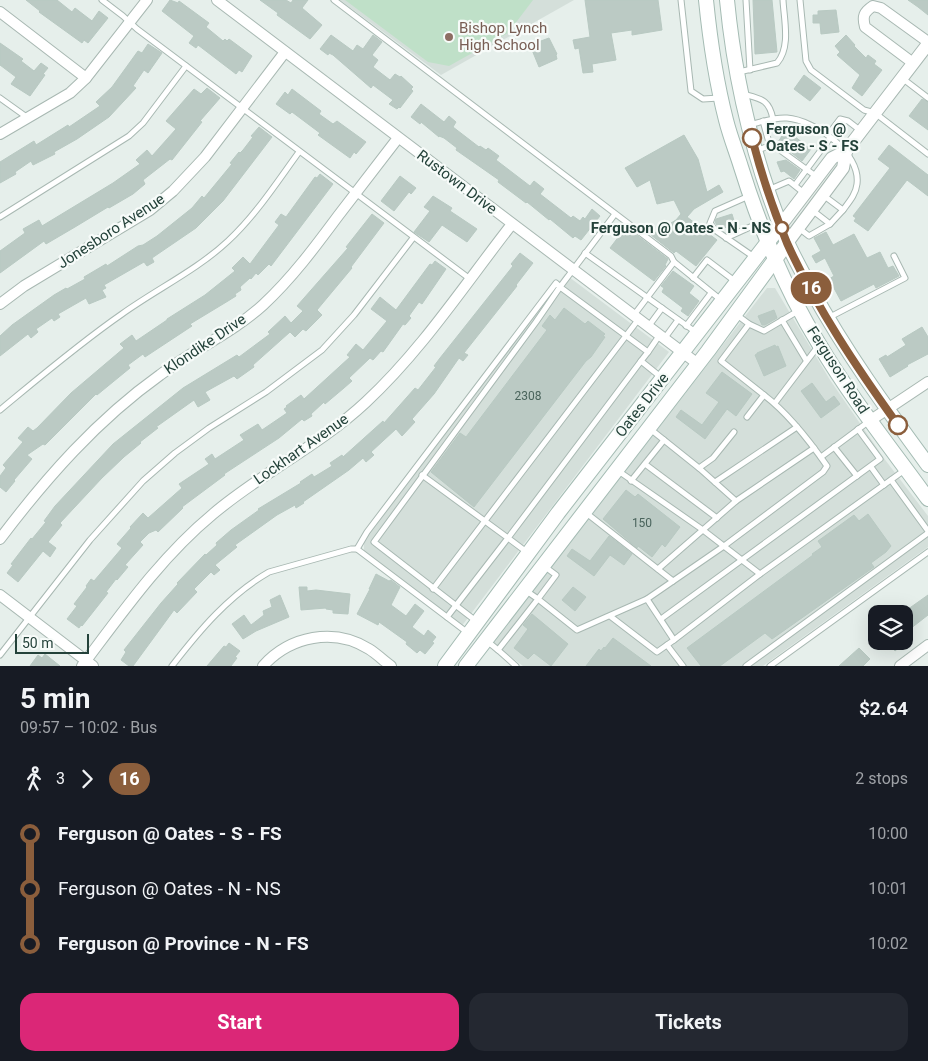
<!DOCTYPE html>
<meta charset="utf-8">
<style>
:root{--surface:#171b24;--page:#242831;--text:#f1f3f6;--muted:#9ea1a6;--accent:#db2777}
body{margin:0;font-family:Roboto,sans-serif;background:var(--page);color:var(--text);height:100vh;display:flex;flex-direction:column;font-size:19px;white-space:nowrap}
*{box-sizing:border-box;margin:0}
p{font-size:16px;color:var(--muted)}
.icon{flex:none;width:28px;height:28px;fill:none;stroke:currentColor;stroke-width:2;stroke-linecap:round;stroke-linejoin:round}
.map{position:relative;height:666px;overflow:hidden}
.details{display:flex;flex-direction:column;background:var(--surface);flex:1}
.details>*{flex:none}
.badge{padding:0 10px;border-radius:16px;font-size:18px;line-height:32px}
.fabs{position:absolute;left:868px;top:605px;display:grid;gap:10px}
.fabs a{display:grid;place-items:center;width:45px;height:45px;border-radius:10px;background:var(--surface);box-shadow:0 5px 20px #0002;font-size:25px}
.scale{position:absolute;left:15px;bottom:12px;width:74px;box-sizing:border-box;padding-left:5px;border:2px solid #24423a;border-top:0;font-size:14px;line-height:18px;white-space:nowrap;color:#24423a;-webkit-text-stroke:4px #f7fbf9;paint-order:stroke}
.map>.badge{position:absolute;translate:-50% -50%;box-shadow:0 0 0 2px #fff}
.legs{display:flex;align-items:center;gap:8px;height:55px;padding:0 20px;font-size:16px}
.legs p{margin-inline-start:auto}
.head{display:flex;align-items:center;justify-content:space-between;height:85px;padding:0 20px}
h1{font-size:28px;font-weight:700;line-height:38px}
.cta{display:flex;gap:10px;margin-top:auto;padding:10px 20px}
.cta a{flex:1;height:58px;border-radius:15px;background:var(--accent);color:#fff;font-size:20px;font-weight:700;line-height:58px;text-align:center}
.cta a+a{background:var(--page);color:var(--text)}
ul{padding:0 20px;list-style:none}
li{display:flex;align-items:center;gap:18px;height:55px;font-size:19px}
li i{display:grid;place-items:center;width:8px;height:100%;margin:0 6px;background:currentColor}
li i::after{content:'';width:12px;height:12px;margin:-6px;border:4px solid;border-radius:50%;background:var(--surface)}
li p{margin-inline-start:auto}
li:first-child i{background:linear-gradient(#0000 50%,currentColor 0)}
li:last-child i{background:linear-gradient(currentColor 50%,#0000 0)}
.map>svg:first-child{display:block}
.built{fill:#d4dfda}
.green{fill:#bfe0c8}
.building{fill:#bbcac4;stroke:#b8c9c2}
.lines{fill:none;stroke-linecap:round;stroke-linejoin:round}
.service-casing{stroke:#a8b8b2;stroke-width:7}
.minor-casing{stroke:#a8b8b2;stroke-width:12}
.tertiary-casing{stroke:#a8b8b2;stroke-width:14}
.secondary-casing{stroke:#a4bbb3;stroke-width:16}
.service{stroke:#fff;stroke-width:5}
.minor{stroke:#fff;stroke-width:10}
.tertiary{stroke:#fff;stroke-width:12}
.secondary{stroke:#fff;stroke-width:14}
.line-1-casing{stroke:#fff;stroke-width:11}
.line-1{stroke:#8b5e3c;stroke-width:8}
.education-dot{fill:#8d6e63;stroke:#f7fbf9;stroke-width:2}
.stop-1-dot{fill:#fff;stroke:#8b5e3c;stroke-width:2.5}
.labels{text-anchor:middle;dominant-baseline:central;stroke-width:4.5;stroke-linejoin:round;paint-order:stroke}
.number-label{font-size:12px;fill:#4a645c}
.education-label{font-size:15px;fill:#785e54;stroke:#f7fbf9;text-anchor:start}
.stop-label{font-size:15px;font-weight:bold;fill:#24423a;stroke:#f7fbf9;text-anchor:start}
.street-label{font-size:15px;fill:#24423a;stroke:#f7fbf9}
</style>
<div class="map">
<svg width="928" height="666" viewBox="0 0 928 666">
<rect width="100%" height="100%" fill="#e6efeb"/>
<g class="built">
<polygon points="340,0 574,0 441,75"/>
<polygon points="565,274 669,352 461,627 364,553 364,540"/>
<polygon points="767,288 775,288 830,380 886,461 928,516 928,547 763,666 523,666 492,643"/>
</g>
<polygon class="green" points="345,0 533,0 508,33 449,66 428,62"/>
<g class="building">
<polygon points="26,0 57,0 72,12 75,8 92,21 99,11 108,18 88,43 84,40 82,43 39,12 40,11"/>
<polygon points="170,0 178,3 179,1 209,23 206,27 223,41 225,39 227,41 229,39 252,56 242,72 239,70 236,74 198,45 196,48 189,43 194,36 162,11"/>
<polygon points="260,0 286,0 291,3 293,0 308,0 302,8 322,25 310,39 277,15 278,13"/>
<polygon points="585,0 658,0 662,30 632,35 632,30 611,33 616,60 592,64 593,72 583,73 579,48 575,49 573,40 590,37"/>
<polygon points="753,0 772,0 777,52 755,54"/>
<polygon points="908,0 928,0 928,15 918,7"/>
<polygon points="836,10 839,32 821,34 820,23 813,23 813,15 818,15 818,11"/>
<polygon points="331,35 353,51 357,45 363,49 373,35 382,42 372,55 378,60 373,67 390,80 395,74 400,77 401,76 413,87 411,89 413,91 400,108 399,107 397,109 389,104 393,100 373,85 371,88 333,55 329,53 328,55 320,49"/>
<polygon points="846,35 855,45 854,46 866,58 868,55 876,61 874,64 882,70 862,96 852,88 860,75 837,55 840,52 835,46"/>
<polygon points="549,38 557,54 556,55 557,59 539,67 530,45"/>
<polygon points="0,43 23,59 21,61 34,71 41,63 48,68 43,74 45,75 30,96 11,84 16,77 0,65"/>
<polygon points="148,44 162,53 148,73 144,70 133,86 136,88 109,117 77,139 54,152 55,154 33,165 31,161 15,172 16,174 0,183 0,162 34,141 36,145 68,125 69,127 100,106 96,102 112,87 138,51 142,53"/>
<polygon points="804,75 821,88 810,101 794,89"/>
<polygon points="207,88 220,98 200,121 202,122 172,160 170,159 143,180 145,184 133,194 109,208 108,207 75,227 46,244 44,241 0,273 0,251 25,233 23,229 39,220 42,226 113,183 140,164 136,160 147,150 152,156 176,129 166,121 194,89 201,94"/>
<polygon points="292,89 321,111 319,114 333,124 337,121 366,142 356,154 354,152 350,158 318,135 320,133 292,112 290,114 276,104 285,92 288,95"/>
<polygon points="922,99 928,102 928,130 909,116"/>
<polygon points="421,104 444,122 449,116 456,122 453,127 479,147 480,146 486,150 488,148 499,156 496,160 530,186 534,181 544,189 540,194 571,218 573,216 580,221 583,217 585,219 592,209 600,216 581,240 575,236 573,238 550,219 549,220 527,202 526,203 498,182 499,180 456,150 457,148 444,138 439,136 439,137 421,122 420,124 411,117"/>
<polygon points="259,127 272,137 223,201 196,228 152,258 154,262 147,266 144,262 104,285 106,288 102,290 106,297 89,304 86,298 58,314 60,317 54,321 52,318 36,329 38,332 31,338 28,334 0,356 0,336 12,325 54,295 66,288 67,289 85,279 84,277 106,264 107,266 138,246 143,245 157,236 192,208 202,196 204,198 232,164 230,163 239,152 240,153 243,150 253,137 251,136"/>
<polygon points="786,130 811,149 802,161 778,142"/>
<polygon points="684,135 698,159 707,192 719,185 723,192 694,209 687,217 717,240 696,266 676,251 674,253 651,235 676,220 681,214 674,200 657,204 650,180 637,187 625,168"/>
<polygon points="889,145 928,175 928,196 907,180 868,231 854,221 856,218 853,216 890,168 878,159"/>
<polygon points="786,160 800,170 794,179 784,171 781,172 777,162"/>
<polygon points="320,174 333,184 271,266 269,264 258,275 256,273 251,279 250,278 240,287 241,290 235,294 236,296 228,301 190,324 192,326 145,357 143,354 128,365 130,368 97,395 96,394 45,445 43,444 27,455 32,459 14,480 15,481 6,492 0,487 0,476 6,468 3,465 23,442 18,438 28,427 33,431 37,428 71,393 124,348 120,344 132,335 136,341 167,320 167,319 205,295 235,271 232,268 243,257 250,264 279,225 275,222 281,214 286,217 315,177 317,178"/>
<polygon points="400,176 416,188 411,194 409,192 394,211 381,201"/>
<polygon points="433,196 452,208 450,211 477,229 467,242 442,225 429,242 414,232 430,211 424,207"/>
<polygon points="372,214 384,223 351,267 352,268 317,310 322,315 306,331 303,329 295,337 290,332 253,365 254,367 237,379 234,376 205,392 210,400 198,407 194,400 156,427 158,428 140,442 141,443 124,457 102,478 60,523 62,525 48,542 56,548 50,557 43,551 18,582 7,573 13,565 11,564 31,538 32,539 46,522 44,521 55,506 113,444 183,388 237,355 239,357 270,334 268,332 285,316 291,323 303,311 297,306 348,248 346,247"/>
<polygon points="732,214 735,224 721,229 718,227 715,222 716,219"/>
<polygon points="626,227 668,259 665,265 666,266 654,281 610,248"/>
<polygon points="826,232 833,245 854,234 867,258 880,252 888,268 893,266 899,276 876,288 874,284 841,301 829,279 834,276 825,258 816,263 812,256 821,251 814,238"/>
<polygon points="520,253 533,263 516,285 517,286 464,353 468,355 463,361 459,358 434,394 412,419 415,422 402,436 396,429 371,452 374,455 366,462 363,458 349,470 303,502 304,503 296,508 295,505 277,515 235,545 237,547 215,565 220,570 214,575 211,572 194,589 197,592 177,613 174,610 133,666 129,666 121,660 126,652 124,650 161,603 178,584 177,583 205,554 206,555 217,545 216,543 231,530 259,510 258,509 301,483 300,482 312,474 314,477 332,466 330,463 342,455 343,457 383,421 384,423 415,388 418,390 436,367 434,366 440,358 513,266 511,264"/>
<polygon points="435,261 446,269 422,304 419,302 409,316 411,318 405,325 403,324 383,352 381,351 373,360 370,358 349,378 352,381 344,388 325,404 324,402 311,414 312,416 304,421 302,419 279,438 224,474 225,475 182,507 183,508 158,532 156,530 149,533 140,542 143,545 125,565 128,567 117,580 116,579 106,592 108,593 82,626 81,625 79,628 67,619 77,606 74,604 87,587 86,586 91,579 94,581 122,548 117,544 131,528 130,527 143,513 148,518 182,488 179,484 209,464 205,459 212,454 215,459 244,440 240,435 258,424 262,430 287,413 284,409 287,407 286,406 301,395 304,399 350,357 347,355 356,344 363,350 387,321 371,309 380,297 396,310 430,264 432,265"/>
<polygon points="673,271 694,286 689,293 699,301 688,316 681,311 683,308 662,292 664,288 661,286"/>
<polygon points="564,308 585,324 588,321 605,334 603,336 605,337 591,357 586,361 474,507 431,472 460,433 466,437 547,330 542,326 550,315 555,320"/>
<polygon points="774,310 777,318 765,325 762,325 758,316"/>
<polygon points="922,327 928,337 928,354 907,365 908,366 890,377 879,359 886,355 887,357 906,345 902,339"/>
<polygon points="775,345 776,347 778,346 786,366 764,376 755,355 757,354 757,353"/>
<polygon points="722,372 752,394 736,416 727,409 705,439 676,417 681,410 702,425 719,402 706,393"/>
<polygon points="812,383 826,402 834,396 840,404 821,418 801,391"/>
<polygon points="626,490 635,497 638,494 680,527 665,547 662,544 652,557 638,546 637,548 603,519"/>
<polygon points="868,514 891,546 886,552 871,563 874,567 772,639 765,633 720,666 701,666 687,648 813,555 812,554 822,547 818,541 854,515 859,521"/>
<polygon points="609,536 632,554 624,565 610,555 594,576 567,556 572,549 590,561"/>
<polygon points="376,574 389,581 391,580 400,587 391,605 406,616 415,604 424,611 412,627 424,636 428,630 436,637 432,642 434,643 425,654 420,650 417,653 406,644 407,642 379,622 378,625 357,614 370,589 369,589"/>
<polygon points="299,587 307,587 307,591 316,590 350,594 348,614 333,613 333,610 326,609 326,608 301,610"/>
<polygon points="573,587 586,597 575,611 562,600"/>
<polygon points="280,595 289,617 256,631 243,639 232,624 244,615 251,625 264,615 263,611 272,607 270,600"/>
<polygon points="928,595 928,615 910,629 908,626 904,630 904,612"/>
<polygon points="532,614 568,644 551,666 534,653 528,659 514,648 528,629 523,625"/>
<polygon points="613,638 651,666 586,666 599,649 601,651 604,647 605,648"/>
<polygon points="887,641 907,641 895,651"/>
<polygon points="229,643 240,651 235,657 237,658 231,666 207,666 224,646 226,647"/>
<polygon points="859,648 870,659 863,666 839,666"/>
<polygon points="45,654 60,666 30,666 38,655 42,658"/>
</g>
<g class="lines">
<defs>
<g id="service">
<polyline points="102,0 123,16 137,29 470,279"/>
<polyline points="334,0 671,256 674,262 721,300"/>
<polyline points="681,0 691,91 703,99 719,98"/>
<polyline points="746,0 750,70"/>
<polyline points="800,0 806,61 811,70 864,110 875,113 928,154"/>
<path d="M739,72L777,63C791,47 784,20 783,0"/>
<polyline points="902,78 928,98"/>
<path d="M743,94C761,99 769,99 773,119"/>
<polyline points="0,98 28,118"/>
<polyline points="763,121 770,146"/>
<path d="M749,125C761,122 774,117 787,118C814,120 861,152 857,184C856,194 849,202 843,210L823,195"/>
<polyline points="828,135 840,119 848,121 861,131"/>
<polyline points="757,150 773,145 817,177"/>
<polyline points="795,185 830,138"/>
<polyline points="768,190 789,181 804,193"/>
<polyline points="749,196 715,211 710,223 715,230 754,257"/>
<polyline points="812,210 830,224"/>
<polyline points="0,217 129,136 143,123 186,66"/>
<polyline points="800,229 809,236 830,224 843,210"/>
<polyline points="726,238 759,223"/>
<polyline points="585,253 662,308 648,327"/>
<polyline points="693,278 707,260 736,282"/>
<polyline points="662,308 697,333"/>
<polyline points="634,315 674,262"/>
<polyline points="737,315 749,324 721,361 764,395 747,417"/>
<polyline points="830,317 905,278 894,256"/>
<polyline points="782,320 806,360"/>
<polyline points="749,324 764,331 798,311"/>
<polyline points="686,326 711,293"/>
<polyline points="664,339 678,320"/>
<polyline points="648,352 659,336"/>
<polyline points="775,403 819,345"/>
<path d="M0,410C40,377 80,343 122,314C157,289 197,270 228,241C256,215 277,182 299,152"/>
<polyline points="649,428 699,468 713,458 734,432"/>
<polyline points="834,447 857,476"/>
<polyline points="821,457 868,422"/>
<polyline points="645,464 717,518"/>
<polyline points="871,467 884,485"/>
<polyline points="617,470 703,530 760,574 674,640"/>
<polyline points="422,475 508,538 447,617"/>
<polyline points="891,480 928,531"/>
<polyline points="631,481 664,440"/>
<polyline points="715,482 797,427"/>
<polyline points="736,501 814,448"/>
<polyline points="585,512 673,581"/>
<polyline points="357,549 367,532 556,283 560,287 615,214"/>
<polyline points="528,553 508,538 641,361 662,378"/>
<polyline points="544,566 556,575 538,599 577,630 647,599 674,640 657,652 610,616"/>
<polyline points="658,569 736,501 699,468"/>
<polyline points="760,574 906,469"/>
<polyline points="433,589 638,320"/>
<path d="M647,599L724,546L823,472L827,466C809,440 789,414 764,395"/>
<polyline points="661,619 880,459 858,429"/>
<polyline points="476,621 374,542 536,322 560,287 648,352 641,361"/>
<polyline points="487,641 498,650 538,599 525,590"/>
<polyline points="667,645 683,666"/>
<polyline points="498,650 516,666"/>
<polyline points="0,655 90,540 143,481 175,453 209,428 266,392 322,350 354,315 413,238"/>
<path d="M172,666C199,631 229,595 269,572L351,549H357L468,633"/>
<polyline points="746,666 928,533"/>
<polyline points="770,666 928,552"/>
</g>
<g id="minor">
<polyline points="217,0 698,364"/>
<polyline points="0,12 86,78"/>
<path d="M913,63L865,27C862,16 864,12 873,6L881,8L928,42"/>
<polyline points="0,134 70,93 86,78 147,0"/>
<polyline points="0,304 24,286 150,210 173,191 205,157 285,52"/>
<polyline points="871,420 928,382"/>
<path d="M0,539C46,478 97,420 160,375C193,350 232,333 263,305C292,278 315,247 338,216C358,190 378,164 398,138"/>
<polyline points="0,595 93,666"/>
<path d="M82,666C122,613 161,557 213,514C261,473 319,446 366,402C422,350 465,284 512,224"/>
<path d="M263,666C290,636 334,627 369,649C377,654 384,661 391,666"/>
<polyline points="900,666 928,645"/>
</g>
<g id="tertiary">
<polyline points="781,225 832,158 846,151 928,44"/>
<polyline points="787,243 843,168 846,151"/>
</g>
<g id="secondary">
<path d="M706,0C710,40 716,81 726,120C730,136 736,151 741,167C760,228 785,289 819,344C851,398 891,448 928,499"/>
<path d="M727,0C735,83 755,165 787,242C794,258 803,273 811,289C845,351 886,408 928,465"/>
<polyline points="445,666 558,513 781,225"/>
<polyline points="466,666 708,351 787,243"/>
</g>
</defs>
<use href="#service" class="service-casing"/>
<use href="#minor" class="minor-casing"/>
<use href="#tertiary" class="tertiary-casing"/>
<use href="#secondary" class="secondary-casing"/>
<use href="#service" class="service"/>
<use href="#minor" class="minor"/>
<use href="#tertiary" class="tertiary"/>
<use href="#secondary" class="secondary"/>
</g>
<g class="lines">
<defs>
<path id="line-1" d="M752,138C761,173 773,209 787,243C816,307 857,368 898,425"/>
</defs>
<use href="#line-1" class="line-1-casing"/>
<use href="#line-1" class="line-1"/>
</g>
<circle class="education-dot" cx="449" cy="37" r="5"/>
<g class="stop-1-dot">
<circle cx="752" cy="138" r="9"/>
<circle cx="782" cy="228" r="6"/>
<circle cx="898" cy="425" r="9"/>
</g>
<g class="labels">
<g class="number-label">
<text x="528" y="396">2308</text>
<text x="642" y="523">150</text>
</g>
<g class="education-label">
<text x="459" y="28">Bishop Lynch<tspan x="459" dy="17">High School</tspan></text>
</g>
<g class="stop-label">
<text x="766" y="129">Ferguson @<tspan x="766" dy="17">Oates - S - FS</tspan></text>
<text x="771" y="228" text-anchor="end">Ferguson @ Oates - N - NS</text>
</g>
<g class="street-label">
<text transform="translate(457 182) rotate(37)">Rustown Drive</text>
<text transform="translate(111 231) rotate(-33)">Jonesboro Avenue</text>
<text transform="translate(205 344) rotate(-34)">Klondike Drive</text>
<text transform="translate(838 370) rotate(57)">Ferguson Road</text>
<text transform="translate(642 405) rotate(-52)">Oates Drive</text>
<text transform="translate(301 449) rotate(-35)">Lockhart Avenue</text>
</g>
</g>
</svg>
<div class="fabs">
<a><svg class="icon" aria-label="layers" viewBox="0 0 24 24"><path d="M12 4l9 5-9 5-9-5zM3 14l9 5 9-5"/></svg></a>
</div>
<div class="scale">50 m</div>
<b class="badge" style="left:811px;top:288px;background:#8b5e3c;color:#fff">16</b>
</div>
<section class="details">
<div class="head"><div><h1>5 min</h1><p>09:57 – 10:02 · Bus</p></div><b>$2.64</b></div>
<div class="legs"><svg class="icon" aria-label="walk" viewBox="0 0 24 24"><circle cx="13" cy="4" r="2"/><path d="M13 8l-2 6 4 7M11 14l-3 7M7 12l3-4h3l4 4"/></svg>3<svg class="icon" aria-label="forward" viewBox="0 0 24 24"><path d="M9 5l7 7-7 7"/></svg><b class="badge" style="background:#8b5e3c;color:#fff">16</b><p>2 stops</p></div>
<ul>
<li><i style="color:#8b5e3c"></i><b>Ferguson @ Oates - S - FS</b><p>10:00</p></li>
<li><i style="color:#8b5e3c"></i><span>Ferguson @ Oates - N - NS</span><p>10:01</p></li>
<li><i style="color:#8b5e3c"></i><b>Ferguson @ Province - N - FS</b><p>10:02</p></li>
</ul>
<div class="cta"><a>Start</a><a>Tickets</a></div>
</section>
